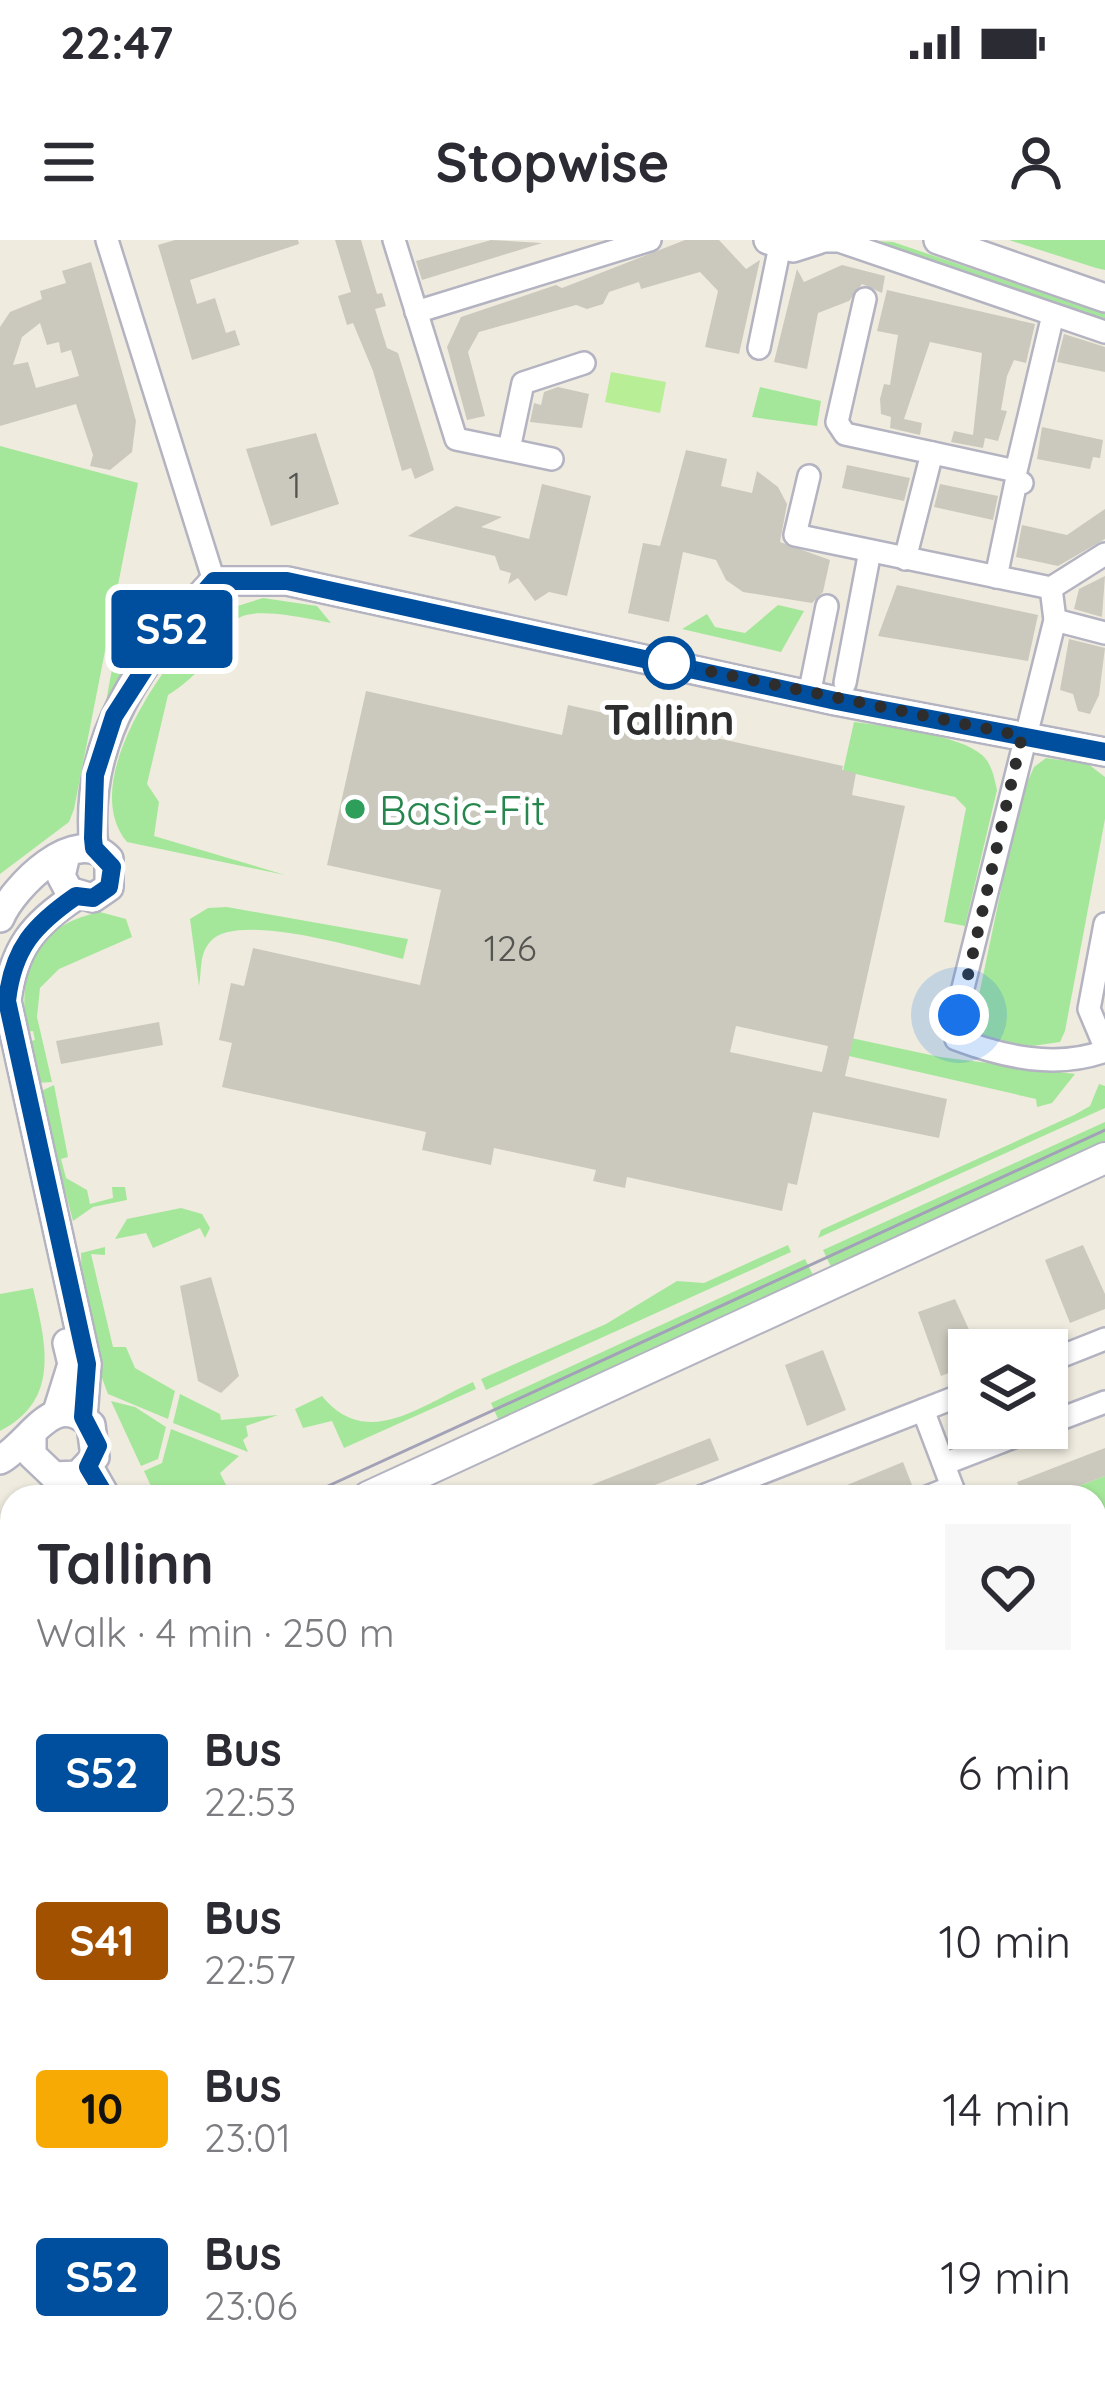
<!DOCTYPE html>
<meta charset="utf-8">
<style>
:root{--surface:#fff;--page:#f7f7f7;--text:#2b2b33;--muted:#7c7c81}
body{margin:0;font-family:Quicksand,sans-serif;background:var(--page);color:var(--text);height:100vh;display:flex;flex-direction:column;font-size:45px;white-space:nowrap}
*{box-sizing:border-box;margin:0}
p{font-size:39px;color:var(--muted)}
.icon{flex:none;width:66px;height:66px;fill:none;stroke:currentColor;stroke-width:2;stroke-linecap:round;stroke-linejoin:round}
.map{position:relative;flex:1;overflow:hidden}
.panel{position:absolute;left:0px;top:1245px;width:1107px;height:903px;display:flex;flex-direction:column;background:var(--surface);border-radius:36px 36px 0 0;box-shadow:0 3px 9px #0004}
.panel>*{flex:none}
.badge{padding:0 24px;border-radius:9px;font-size:42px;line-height:78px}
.buttons{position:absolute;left:948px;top:1089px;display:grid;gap:24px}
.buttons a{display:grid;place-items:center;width:120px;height:120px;border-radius:0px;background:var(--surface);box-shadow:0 3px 9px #0004;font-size:60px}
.you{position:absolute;width:60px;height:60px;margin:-30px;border:9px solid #fff;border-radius:50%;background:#1a73e8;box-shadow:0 0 0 18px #1a73e833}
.map>.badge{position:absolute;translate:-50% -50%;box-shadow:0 0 0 6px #fff}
.round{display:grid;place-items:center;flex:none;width:126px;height:126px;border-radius:0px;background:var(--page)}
.headline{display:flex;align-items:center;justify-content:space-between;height:204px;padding:0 36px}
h1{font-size:57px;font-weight:800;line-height:90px}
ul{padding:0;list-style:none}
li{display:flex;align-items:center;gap:36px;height:168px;padding:0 36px}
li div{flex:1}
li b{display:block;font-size:45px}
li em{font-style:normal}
li .badge{min-width:132px;font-weight:700;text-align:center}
.status{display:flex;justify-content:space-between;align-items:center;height:84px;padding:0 60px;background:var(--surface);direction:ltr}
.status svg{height:33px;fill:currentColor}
header{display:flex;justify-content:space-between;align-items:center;height:156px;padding:0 36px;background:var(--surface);font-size:54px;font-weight:800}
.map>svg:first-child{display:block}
.green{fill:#a5e79a}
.pitch{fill:#b7ee96}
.building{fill:#cbc9bd;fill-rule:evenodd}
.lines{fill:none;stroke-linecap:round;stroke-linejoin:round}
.minor-casing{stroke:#b3b3c1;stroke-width:26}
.tertiary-casing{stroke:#b3b3c1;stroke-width:32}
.secondary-casing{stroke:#b3b3c1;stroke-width:34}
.minor{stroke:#fff;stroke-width:21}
.tertiary{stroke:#fff;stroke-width:27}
.secondary{stroke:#fff;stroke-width:30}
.tram{stroke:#a2a1b8;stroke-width:3}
.line-casing{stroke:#fff;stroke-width:27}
.line{stroke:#004f9e;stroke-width:18}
.walk{stroke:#2d2d2d;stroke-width:12;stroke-dasharray:0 21.6}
.stop-dot{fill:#fff;stroke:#004f9e;stroke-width:6}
.leisure-dot{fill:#2e9e5b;stroke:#fff;stroke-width:4.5}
.labels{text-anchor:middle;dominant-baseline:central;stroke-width:10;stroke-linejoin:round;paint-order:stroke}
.number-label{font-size:36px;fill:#545451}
.stop-label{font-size:42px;font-weight:bold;fill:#2d2d2d;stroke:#fff}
.leisure-label{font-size:42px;fill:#27864d;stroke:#fff;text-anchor:start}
</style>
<div class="status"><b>22:47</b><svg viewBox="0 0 49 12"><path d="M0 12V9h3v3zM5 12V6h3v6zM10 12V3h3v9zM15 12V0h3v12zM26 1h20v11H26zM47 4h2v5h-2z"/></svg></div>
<header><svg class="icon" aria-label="menu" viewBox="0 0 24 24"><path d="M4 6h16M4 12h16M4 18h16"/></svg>Stopwise<svg class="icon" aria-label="person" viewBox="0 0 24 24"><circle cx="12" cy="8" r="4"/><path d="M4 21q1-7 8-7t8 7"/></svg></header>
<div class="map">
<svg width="1105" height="2147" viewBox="0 0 1105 2147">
<rect width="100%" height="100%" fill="#efebdf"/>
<g class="green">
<polygon points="859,0 893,2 1105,74 1105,83"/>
<polygon points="1009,0 1105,0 1105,30 1096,28"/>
<polygon points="760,147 821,161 817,186 752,177"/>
<polygon points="0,206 138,243 74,569 69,582 0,634"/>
<path d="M126,353L176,364L143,415L130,419C116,440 115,458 103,478Z"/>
<path d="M263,358L317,366L331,383C187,352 256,399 168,455L147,544L159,562L154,596L285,635L127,602C78,543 161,429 201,385L218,372Z"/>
<polygon points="778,365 804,371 781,412 682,389 707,374 715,387 745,393"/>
<path d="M854,482C885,486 960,495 982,515C992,524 994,537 997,550L965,686L944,682L966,568L955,557L843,531Z"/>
<polygon points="1046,518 1088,524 1105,537 1105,579 1065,791 1060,802 1032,806 983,798 974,779 1020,559 1034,527"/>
<path d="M227,667L408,699L403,719C365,710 238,671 211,701C199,713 202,730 199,746L190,679L208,668Z"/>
<path d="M100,672L126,679L132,697L59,729L40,748L37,777L52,842L37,843L27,802L35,800L33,791L26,792C19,728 32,687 100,672Z"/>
<polygon points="851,798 940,817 1075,834 1052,863 1037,867 1036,859 849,816"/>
<polygon points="1099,844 1105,846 1105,868 818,998 821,990 1074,875 1090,866"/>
<polygon points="54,845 68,917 61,919 66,938 87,950 90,964 113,958 112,947 125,947 127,960 93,967 73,981 39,852"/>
<polygon points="1105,882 1105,907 832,1029 823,1010"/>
<polygon points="181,968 202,974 210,988 205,998 200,988 153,1008 146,993 115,999 127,979"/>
<polygon points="788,1005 791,1012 486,1150 481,1139 606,1084 677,1041 704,1043"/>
<path d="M105,1007V1015L91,1014L113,1107H126L135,1128L175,1151L168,1179L108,1154C91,1112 82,1059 81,1013Z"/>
<polygon points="805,1019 817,1043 597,1143 593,1136 498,1179 491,1163"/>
<path d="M33,1048C46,1104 61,1160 0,1191V1054Z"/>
<path d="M473,1142L476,1149L344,1208L332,1181L303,1188L295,1169L322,1156C367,1211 421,1165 473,1142Z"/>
<polygon points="180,1154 220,1174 221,1180 278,1175 246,1186 248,1196 243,1200 248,1212 173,1183"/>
<polygon points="111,1161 135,1167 166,1187 158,1219 141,1226"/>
<polygon points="171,1189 239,1216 220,1233 232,1257 156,1257 144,1231 162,1223"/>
<polygon points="1105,1236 1105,1353 1095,1352 1095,1257 1050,1257"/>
</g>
<polygon class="pitch" points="611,132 666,142 660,173 605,162"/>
<g class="building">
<polygon points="175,0 298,0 299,4 190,40 197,64 215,58 226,93 235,90 240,105 192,120 158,5"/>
<polygon points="335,0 361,0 377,54 382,53 386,66 375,69 387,108 398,113 434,230 415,239 411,228 402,231 373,131 353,83 347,85 338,56 351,52"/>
<polygon points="491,0 542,3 422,40 416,21"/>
<polygon points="685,0 719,0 746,29 760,20 739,114 705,107 718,51 700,32 641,49 639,42 609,52 603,64 587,69 576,65 479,92 468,112 485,176 467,180 447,107 461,77 556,45 562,48"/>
<path d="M91,22L136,181L132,212L110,230L90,226L93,215L76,164L0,186V87L10,72L42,59L40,51L66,43L62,31ZM40,83L47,105L59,102L61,113L71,110L79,136L36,148L28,122L13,125L22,97Z"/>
<polygon points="842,25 885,36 882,53 862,44 849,61 818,73 807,129 774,122 797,29 804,42"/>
<polygon points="887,50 1035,84 1026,123 1014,120 1007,136 1001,170 1007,171 998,201 985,198 983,208 951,202 954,191 973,195 982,113 930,102 904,179 922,183 920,195 890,188 891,177 881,174 880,159 884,144 890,145 898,95 877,91"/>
<polygon points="1064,94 1105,107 1105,132 1057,122"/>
<polygon points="558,147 589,154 582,188 530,182 534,163 541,165 544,152"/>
<polygon points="1042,187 1103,200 1100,218 1093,217 1090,229 1037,219"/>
<polygon points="316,193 339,264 271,286 246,209"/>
<polygon points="686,210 727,219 721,246 752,253 757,231 778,247 787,264 780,302 830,320 823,352 812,363 743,352 726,340 716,320 683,312 669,382 628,373 643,303 660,306"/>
<polygon points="847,225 910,238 904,261 842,248"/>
<polygon points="542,244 591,256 567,356 549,352 535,361 518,338 508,344 511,333 500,330 495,316 408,296 456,266 502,277 481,287 529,299"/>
<polygon points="940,244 998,256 993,280 934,267"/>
<polygon points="1105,269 1105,299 1058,326 1016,317 1022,285 1067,295"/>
<polygon points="1105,336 1102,377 1074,369 1079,349"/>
<polygon points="897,345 1038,375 1028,421 878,396"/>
<polygon points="1069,399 1105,408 1099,455 1090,474 1078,471 1073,454 1060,450"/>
<path d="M366,451L562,495L568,465L843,526L842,530L856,533L852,555L905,566L845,836L947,859L939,898L813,872L797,945L788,943L782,971L627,937L625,948L593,941L596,930L494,908L491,925L422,910L426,892L222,847L232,803L219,800L231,743L244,746L253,708L420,745L441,650L327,625ZM736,786L828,806L822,832L730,812Z"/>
<polygon points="159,782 163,805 61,824 56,801"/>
<polygon points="1083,1005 1105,1054 1105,1069 1070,1083 1045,1020"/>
<polygon points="211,1037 239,1136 221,1153 198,1141 180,1046"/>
<polygon points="955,1059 977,1107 969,1109 969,1125 941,1136 918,1072"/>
<polygon points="823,1110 846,1170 807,1186 785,1125"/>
<polygon points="710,1198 719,1220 624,1257 561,1257"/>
<polygon points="1105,1208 1105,1236 1050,1257 1022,1257 1017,1242"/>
<polygon points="903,1222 912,1245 884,1257 818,1257"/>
</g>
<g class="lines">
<defs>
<g id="minor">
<polyline points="107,0 214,341"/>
<polyline points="394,0 456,199 552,219"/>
<polyline points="817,1 839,1 1105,92"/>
<polyline points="865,59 837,182 845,194 1016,231 1053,75"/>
<polyline points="416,72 650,0"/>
<polyline points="759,108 780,6"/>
<polyline points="509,209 523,143 584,123"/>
<path d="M809,236L795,295L1051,348L1055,380L954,784L956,799C1004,817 1056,829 1105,811"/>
<polyline points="905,319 932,213"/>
<polyline points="996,337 1016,242 1022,243"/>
<polyline points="1051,348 1105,314"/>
<polyline points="1055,380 1105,393"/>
<polyline points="845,443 870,311"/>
<polyline points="809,455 827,366"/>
<polyline points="1105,684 1089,769 1105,807"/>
<polyline points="1047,1122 1105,1099"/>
<polyline points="923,1170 956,1257"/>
<polyline points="1047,1184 1105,1162"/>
<polyline points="944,1224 1037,1188"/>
<polyline points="700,1257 969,1152"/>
<polyline points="927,1257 952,1247"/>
<polyline points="0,1778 12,1776"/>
<polyline points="1095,1823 1105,1839"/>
<polyline points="0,1926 12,1921"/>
<polyline points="1095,2058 1105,2071"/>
<polyline points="330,2146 331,2147"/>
<polyline points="125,2147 130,2136"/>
<polyline points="998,2147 1015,2136"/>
</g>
<g id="tertiary">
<polyline points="768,0 793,8 818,0"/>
<polyline points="938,0 1105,58"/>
<path d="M94,608C82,496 143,419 214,341H287L836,461L1105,512"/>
<path d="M76,656C33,684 13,709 7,761L87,1124L83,1177"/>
<path d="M0,678C14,646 76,584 109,619V647L93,658L69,651L61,636L65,619"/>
<polyline points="57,1172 72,1124 67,1103"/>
<path d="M0,1220C31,1203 53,1148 91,1185L95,1217L78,1235L54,1236L32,1215V1194"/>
<polyline points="89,1227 106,1257"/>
<polyline points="1095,1505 1105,1500"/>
</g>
<g id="secondary">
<polyline points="368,1257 1105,918"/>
<polyline points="0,1446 12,1440"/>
<polyline points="446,2136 450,2147"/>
</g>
</defs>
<use href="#minor" class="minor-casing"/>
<use href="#tertiary" class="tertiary-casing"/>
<use href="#secondary" class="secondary-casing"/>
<use href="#minor" class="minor"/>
<use href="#tertiary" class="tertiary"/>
<use href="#secondary" class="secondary"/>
<g class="tram">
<polyline points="304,1257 1105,890"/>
<polyline points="0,1401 12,1395"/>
</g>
</g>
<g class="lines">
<defs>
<path id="line" d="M106,1257L88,1227L98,1206L83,1177L87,1124L7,761C13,708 34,685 76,656L93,658L109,647L112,627L94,608L93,598L95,535L114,476L165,397L214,341H287L836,461L1105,512"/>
</defs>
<use href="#line" class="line-casing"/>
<use href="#line" class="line"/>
<polyline class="walk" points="669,423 1022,496 959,775"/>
</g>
<circle class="stop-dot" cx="669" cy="423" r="24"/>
<circle class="leisure-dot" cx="355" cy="569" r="12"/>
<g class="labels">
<g class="number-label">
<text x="295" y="244">1</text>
<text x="510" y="707">126</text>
</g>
<g class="stop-label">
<text x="669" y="479">Tallinn</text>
</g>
<g class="leisure-label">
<text x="379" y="569">Basic-Fit</text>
</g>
</g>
</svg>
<div class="buttons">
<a><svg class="icon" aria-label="layers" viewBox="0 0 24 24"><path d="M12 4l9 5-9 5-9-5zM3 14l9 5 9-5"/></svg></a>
</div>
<div class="you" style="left:959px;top:775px"></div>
<b class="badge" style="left:172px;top:389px;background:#004f9e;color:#fff">S52</b>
<section class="panel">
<div class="headline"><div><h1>Tallinn</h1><p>Walk · 4 min · 250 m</p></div><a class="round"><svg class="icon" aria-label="heart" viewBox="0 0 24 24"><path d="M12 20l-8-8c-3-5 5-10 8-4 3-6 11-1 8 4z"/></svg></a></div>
<ul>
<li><span class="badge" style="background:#004f9e;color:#fff">S52</span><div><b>Bus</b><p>22:53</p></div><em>6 min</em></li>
<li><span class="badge" style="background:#a25100;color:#fff">S41</span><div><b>Bus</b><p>22:57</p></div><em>10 min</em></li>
<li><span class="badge" style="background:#f8aa04;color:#111">10</span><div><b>Bus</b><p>23:01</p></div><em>14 min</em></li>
<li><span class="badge" style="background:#004f9e;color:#fff">S52</span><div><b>Bus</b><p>23:06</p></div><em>19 min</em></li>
</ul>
</section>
</div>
